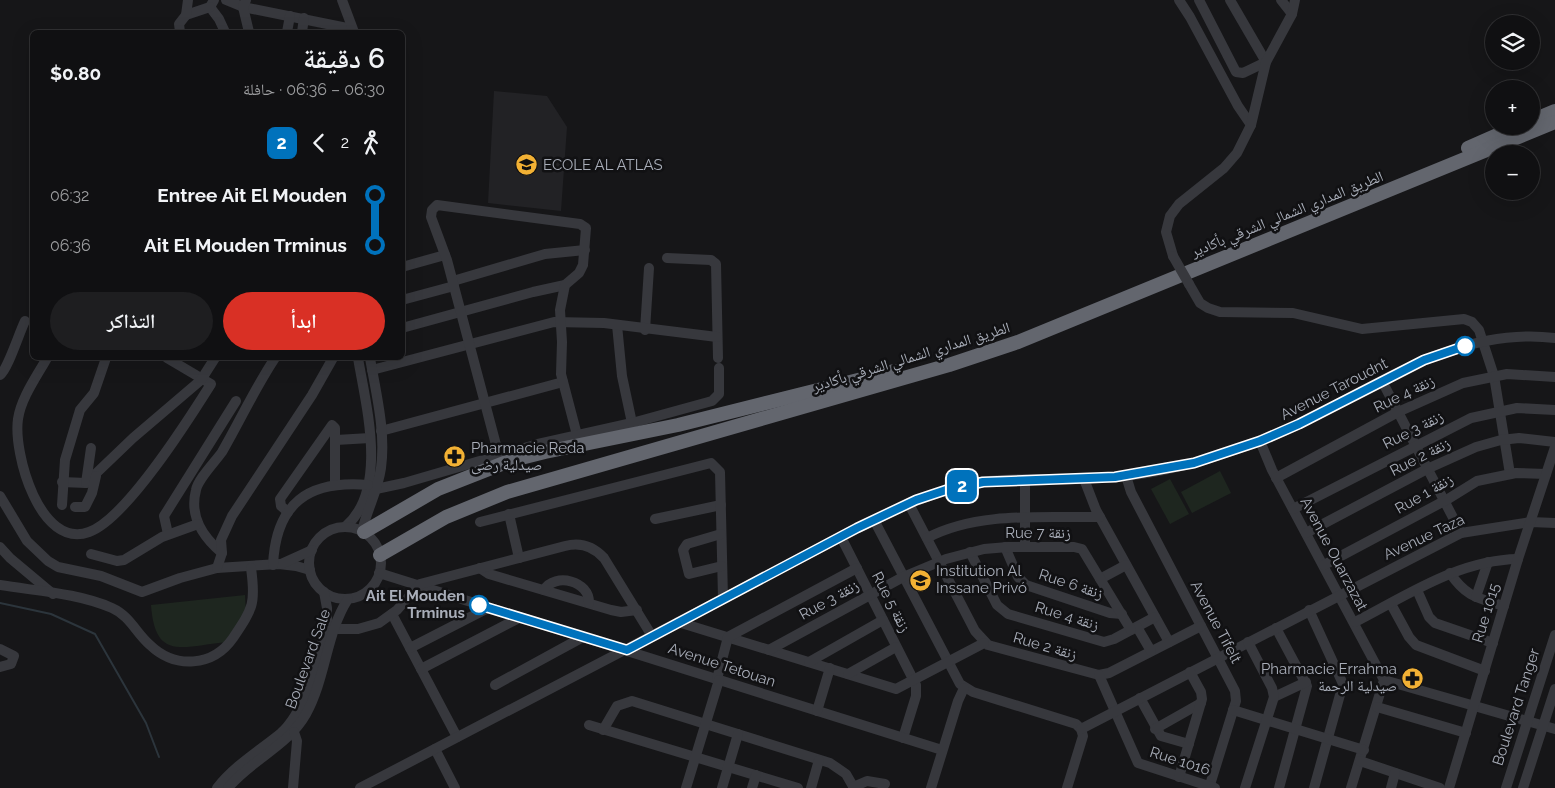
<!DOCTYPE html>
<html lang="ar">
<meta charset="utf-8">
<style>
:root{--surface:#101012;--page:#1e1e20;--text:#f1f3f6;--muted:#9c9d9f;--line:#303032;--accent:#d93025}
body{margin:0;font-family:Raleway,"Noto Naskh Arabic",sans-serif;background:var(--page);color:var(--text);direction:rtl;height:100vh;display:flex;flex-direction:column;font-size:19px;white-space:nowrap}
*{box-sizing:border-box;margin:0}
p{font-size:16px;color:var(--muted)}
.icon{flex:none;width:28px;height:28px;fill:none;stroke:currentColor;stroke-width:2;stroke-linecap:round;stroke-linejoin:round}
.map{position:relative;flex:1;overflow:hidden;direction:ltr}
.details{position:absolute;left:30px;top:30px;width:375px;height:330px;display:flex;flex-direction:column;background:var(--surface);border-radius:8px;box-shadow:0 5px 20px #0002,0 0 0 1px var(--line);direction:rtl}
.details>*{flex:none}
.badge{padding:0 10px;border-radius:8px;font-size:18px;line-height:32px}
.tools{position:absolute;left:1485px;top:15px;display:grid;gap:10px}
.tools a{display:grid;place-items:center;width:55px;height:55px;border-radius:50%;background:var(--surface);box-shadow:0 5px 20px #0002,0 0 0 1px var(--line);font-size:25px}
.map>.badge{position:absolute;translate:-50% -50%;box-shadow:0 0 0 2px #fff}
.legs{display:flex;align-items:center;gap:8px;height:55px;padding:0 20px;font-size:16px}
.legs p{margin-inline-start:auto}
.headline{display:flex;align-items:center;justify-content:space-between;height:85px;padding:0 20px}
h1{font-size:28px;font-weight:600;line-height:38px}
.action{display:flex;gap:10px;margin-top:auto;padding:10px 20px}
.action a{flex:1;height:58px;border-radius:30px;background:var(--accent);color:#fff;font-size:20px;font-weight:600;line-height:58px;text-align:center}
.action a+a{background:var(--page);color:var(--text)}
ul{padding:0 20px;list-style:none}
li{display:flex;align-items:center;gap:18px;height:50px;font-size:19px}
li i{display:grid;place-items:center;width:8px;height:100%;margin:0 6px;background:currentColor}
li i::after{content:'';width:12px;height:12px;margin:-6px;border:4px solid;border-radius:50%;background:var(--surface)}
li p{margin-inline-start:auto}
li:first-child i{background:linear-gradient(#0000 50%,currentColor 0)}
li:last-child i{background:linear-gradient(currentColor 50%,#0000 0)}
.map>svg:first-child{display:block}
.built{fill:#222225}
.pitch{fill:#1e261f}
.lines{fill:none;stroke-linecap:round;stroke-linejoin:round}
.stream{stroke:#2c353c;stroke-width:2}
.minor{stroke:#37383d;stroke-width:10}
.highway{stroke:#63666e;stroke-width:14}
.minor-bridge{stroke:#37383d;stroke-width:10}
.line-1-casing{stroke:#fff;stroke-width:11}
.line-1{stroke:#0072bc;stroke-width:8}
.stop-1-dot{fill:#fff;stroke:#0072bc;stroke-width:2.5}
.labels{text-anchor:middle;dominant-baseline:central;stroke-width:5;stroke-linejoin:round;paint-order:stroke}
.poi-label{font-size:15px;fill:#a8adb8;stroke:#111113;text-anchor:start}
.street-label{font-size:15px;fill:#a8adb8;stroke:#111113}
.stop-label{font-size:15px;font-weight:bold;fill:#a8adb8;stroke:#111113;text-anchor:end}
</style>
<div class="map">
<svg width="1555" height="788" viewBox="0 0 1555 788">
<rect width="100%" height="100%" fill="#161618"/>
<polygon class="built" points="494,91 547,96 567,127 561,211 488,203"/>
<g class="pitch">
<polygon points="1220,471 1231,493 1192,513 1181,492"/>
<polygon points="1170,479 1189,514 1170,524 1151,489"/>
<path d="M245,595L246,613L227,642C183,646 155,662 151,605Z"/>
</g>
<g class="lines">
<polyline class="stream" points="0,603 51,614 95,634 146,723 159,757"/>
<g class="minor">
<polyline points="214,0 210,7 219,19 225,32"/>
<polyline points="226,0 243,7 352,29"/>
<polyline points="246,0 243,7 249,32"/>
<polyline points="342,0 354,32"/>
<polyline points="1179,0 1190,17 1238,106 1251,125"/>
<polyline points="1199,0 1236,72 1243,73 1266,62 1230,0"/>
<polyline points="1281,0 1292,14"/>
<polyline points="186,15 210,7"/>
<polyline points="180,32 179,24 186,15 188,0"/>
<polyline points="287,32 290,16"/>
<polyline points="302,32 304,18"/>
<polyline points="1173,256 1166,232 1170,216 1179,204 1224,168 1237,153 1251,125 1266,62 1292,14 1295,0"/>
<polyline points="667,258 711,260 716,264 718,358"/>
<polyline points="402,267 445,255"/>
<polyline points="453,281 545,254 585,250"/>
<polyline points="1189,284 1200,303 1208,308 1220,312 1293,313 1362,329 1464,319 1472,322 1479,330 1494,376 1510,474"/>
<polyline points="402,300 454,286"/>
<polyline points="617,325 622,376 632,423"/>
<polyline points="402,328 533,292 565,285"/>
<polyline points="645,330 649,268"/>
<path d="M47,358C37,376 21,398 18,419C13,453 40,550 89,532C126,519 189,419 211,384L167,358"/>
<polyline points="372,370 554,322 604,323 717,337"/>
<path d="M0,375C8,369 19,333 25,321"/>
<polyline points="1382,381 1461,533"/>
<polyline points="381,431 563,382"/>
<polyline points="336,440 370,438"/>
<polyline points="1260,441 1272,470 1384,680 1351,788"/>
<polyline points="499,456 447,260 431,217 432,210 437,205 580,224 586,228 583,265 579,273 565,285 560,310 562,342 561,374 577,435"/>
<polyline points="1126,476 1131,492 1235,691 1236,701 1209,788"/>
<polyline points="1276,478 1398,412 1463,383 1507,374 1555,377"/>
<polyline points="1025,479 1025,546"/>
<polyline points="1084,479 1096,510 1169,642"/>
<polyline points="62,482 86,483 133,438 201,380 215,358"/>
<polyline points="86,483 91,448"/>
<polyline points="376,489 404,483 538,444 632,423 712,401 719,394 719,368"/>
<polyline points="0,496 27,541 48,561 58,567 101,576 142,592 180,578 217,568 279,564 296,566 310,570"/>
<polyline points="909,504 975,631 988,645 1099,675 1109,673 1201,626"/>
<polyline points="62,505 65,460 80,410 94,393 106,358"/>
<polyline points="75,507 85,507 92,493 96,476"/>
<polyline points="1293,509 1471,418 1517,408 1555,410"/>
<polyline points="288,512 281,506 280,499 332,425 335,428 335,485"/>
<polyline points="509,514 519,558"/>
<polyline points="655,519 721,505"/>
<polyline points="874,520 960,684 973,692 1076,724 1081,729 1083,736 1067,788"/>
<polyline points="480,522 711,463 720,472 723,598"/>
<path d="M345,527C389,490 366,406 358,358"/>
<circle cx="345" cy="563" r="36"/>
<path d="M362,531C367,510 378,490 381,468C386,432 376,393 370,358"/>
<polyline points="1306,533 1427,469 1476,447 1501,440 1519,438 1555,442"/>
<polyline points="168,534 164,516 236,401"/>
<polyline points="721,534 687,544 683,550 689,574 722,566"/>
<polyline points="841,537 916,685 916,696 903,738"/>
<path d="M927,538C978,511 1044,518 1100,517"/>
<polyline points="0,547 10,558 53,594"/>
<polyline points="1005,547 1018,577 1026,585 1110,613 1122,614"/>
<polyline points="970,552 997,605 1008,614 1104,642 1114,639 1155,617"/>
<path d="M222,553C203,537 189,517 196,490C198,479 215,462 222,452C240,421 255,388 275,358"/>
<polyline points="91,554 117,561 124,560 162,537 198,524"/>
<polyline points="281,564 312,550"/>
<path d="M273,565C276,503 308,480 368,485"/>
<polyline points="1324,565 1448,499 1477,481 1516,473 1546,474"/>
<polyline points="217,568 222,553 221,540 232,516 312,395 333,358"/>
<polyline points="480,568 489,574 611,610 621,612 637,610"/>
<polyline points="379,573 942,750"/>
<path d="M1450,573C1466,597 1478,598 1504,606"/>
<polyline points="1100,579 1126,565"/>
<path d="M0,585C36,591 78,593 112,608C130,616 136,633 150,645C175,669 213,667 233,638C253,608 256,604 251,568"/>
<path d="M544,590C555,572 590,581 589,603"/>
<polyline points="1417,590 1429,617 1435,623 1493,643"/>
<polyline points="1476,597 1488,562"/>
<polyline points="1391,604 1409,637 1416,645 1485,671"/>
<polyline points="1309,610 1343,684 1314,788"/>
<polyline points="392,614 457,737"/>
<polyline points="678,622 896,689 984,643"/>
<path d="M1355,622C1406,596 1458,560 1518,559"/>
<polyline points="1137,627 1151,651"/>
<polyline points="1276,628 1307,686 1279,788"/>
<path d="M335,629H358L379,623L397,610L420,584L565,546C580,542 593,546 604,558L652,636"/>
<polyline points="410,648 488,608"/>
<polyline points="0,649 14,656 11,664 0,667"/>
<polyline points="769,650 903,577 946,559 984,549 1008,547 1074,547 1082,549 1131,630"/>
<polyline points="809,662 883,620"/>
<polyline points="421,669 519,618"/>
<polyline points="848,674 896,647"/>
<polyline points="1099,675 1138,763 1215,788"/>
<polyline points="717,679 728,637 857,568"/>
<polyline points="1384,680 1555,729"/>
<polyline points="495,685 583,637"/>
<polyline points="1274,697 1306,682"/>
<polyline points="1140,698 1161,736 1189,744"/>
<polyline points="1377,707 1466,733"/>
<polyline points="1233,710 1364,750"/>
<polyline points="817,711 830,668"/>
<polyline points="589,725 798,788"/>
<polyline points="1081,729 1461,533 1531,522 1555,523"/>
<polyline points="1155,729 1201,703"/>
<polyline points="603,730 617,706 632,701 830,763 846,774 854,788"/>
<polyline points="435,749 455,788"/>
<polyline points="1360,761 1440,788"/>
<polyline points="1179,777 1202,699 1201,692 1190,672"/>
<polyline points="853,787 867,781 885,784"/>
<path d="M217,788C235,765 259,751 281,733C306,711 320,654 327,621V608L324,592"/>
<path d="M228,788C251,760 288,746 306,714C326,678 326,633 348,599"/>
<polyline points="293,788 297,741 294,732"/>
<path d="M360,788L841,537C886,514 931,490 981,482C1015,477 1049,480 1083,479C1125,478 1169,471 1210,458C1241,448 1272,438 1301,423C1381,383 1462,326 1555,338"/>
<polyline points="686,788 719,680"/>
<polyline points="722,788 738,734"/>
<polyline points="752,788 756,775"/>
<polyline points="811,788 819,760"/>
<polyline points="931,788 958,701 964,688"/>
<polyline points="1245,788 1274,697 1272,688 1248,642"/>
<polyline points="1391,788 1395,773"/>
<polyline points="1449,788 1518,559 1555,447"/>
<polyline points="1506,788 1555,635"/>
<polyline points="1523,788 1555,689"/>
</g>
<g class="highway">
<polyline points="1531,121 1555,111"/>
<polyline points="1468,148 1518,126"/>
<polyline points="364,532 438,489 509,461 545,452 678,425 894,371"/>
<polyline points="380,555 446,517 507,492 949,365 1018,342 1555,122"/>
</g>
<polyline class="minor-bridge" points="1173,256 1189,284"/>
</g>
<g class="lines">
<defs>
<polyline id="line-1" points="479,605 627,650 857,528 916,500 946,490 983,482 1115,477 1194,463 1260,441 1299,424 1424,360 1465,346"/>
</defs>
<use href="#line-1" class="line-1-casing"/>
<use href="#line-1" class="line-1"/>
</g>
<defs>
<symbol id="school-disc" viewBox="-11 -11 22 22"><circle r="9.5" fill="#f2b134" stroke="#111113"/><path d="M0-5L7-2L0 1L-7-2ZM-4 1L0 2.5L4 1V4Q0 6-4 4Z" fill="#111"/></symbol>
<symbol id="pharmacy-disc" viewBox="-11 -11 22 22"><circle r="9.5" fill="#f2b134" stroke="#111113"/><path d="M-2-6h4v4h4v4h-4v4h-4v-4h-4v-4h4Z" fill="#111"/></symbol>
</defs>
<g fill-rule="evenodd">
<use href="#school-disc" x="514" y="152" width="25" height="25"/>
<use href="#pharmacy-disc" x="442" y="444" width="25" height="25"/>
<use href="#school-disc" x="908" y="568" width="25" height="25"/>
<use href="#pharmacy-disc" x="1400" y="666" width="25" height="25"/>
</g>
<g class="stop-1-dot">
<circle cx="1465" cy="346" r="9"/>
<circle cx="479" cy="605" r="9"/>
</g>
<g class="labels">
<g class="poi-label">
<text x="543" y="165">ECOLE AL ATLAS</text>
<text x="471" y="448">Pharmacie Reda<tspan x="471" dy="17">صيدلية رضى</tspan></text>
<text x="936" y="571">Institution Al<tspan x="936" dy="17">Inssane Privó</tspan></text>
<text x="1397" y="669" text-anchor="end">Pharmacie Errahma<tspan x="1397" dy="17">صيدلية الرحمة</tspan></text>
</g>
<g class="street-label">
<text transform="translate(1287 214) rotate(-22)">الطريق المداري الشمالي الشرقي بأكادير</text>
<text transform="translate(911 357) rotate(-17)">الطريق المداري الشمالي الشرقي بأكادير</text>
<text transform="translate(1334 389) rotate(-27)">Avenue Taroudnt</text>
<text transform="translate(1404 394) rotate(-26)">Rue 4 زنقة</text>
<text transform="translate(1413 430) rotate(-27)">Rue 3 زنقة</text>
<text transform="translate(1420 457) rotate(-27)">Rue 2 زنقة</text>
<text transform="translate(1424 494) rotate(-30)">Rue 1 زنقة</text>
<text x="1038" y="533">Rue 7 زنقة</text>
<text transform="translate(1424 537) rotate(-25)">Avenue Taza</text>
<text transform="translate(1334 554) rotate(62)">Avenue Ouarzazat</text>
<text transform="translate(1071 584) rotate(18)">Rue 6 زنقة</text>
<text transform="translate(829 600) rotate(-29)">Rue 3 زنقة</text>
<text transform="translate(891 602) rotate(63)">Rue 5 زنقة</text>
<text transform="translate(1486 613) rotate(-73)">Rue 1015</text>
<text transform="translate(1067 616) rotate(17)">Rue 4 زنقة</text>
<text transform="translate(1216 622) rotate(62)">Avenue Tifelt</text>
<text transform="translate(1045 646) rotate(16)">Rue 2 زنقة</text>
<text transform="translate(308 659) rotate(-70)">Boulevard Sale</text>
<text transform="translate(722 665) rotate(18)">Avenue Tetouan</text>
<text transform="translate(1516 707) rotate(-72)">Boulevard Tanger</text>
<text transform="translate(1180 761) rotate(18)">Rue 1016</text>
</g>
<g class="stop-label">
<text x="465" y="596">Ait El Mouden<tspan x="465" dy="17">Trminus</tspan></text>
</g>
</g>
</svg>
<div class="tools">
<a><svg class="icon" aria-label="layers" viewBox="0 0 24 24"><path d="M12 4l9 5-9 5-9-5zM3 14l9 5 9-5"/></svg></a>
<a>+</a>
<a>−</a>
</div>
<b class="badge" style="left:962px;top:486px;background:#0072bc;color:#fff">2</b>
<section class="details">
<div class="headline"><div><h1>6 دقيقة</h1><p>06:30 – 06:36 · حافلة</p></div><b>$0.80</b></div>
<div class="legs"><svg class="icon" aria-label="walk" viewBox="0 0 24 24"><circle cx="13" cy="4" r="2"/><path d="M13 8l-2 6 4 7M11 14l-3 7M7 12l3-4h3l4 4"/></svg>2<svg class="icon" aria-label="back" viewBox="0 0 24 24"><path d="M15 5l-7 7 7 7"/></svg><b class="badge" style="background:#0072bc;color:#fff">2</b></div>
<ul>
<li><i style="color:#0072bc"></i><b>Entree Ait El Mouden</b><p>06:32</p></li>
<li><i style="color:#0072bc"></i><b>Ait El Mouden Trminus</b><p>06:36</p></li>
</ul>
<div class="action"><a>ابدأ</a><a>التذاكر</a></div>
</section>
</div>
